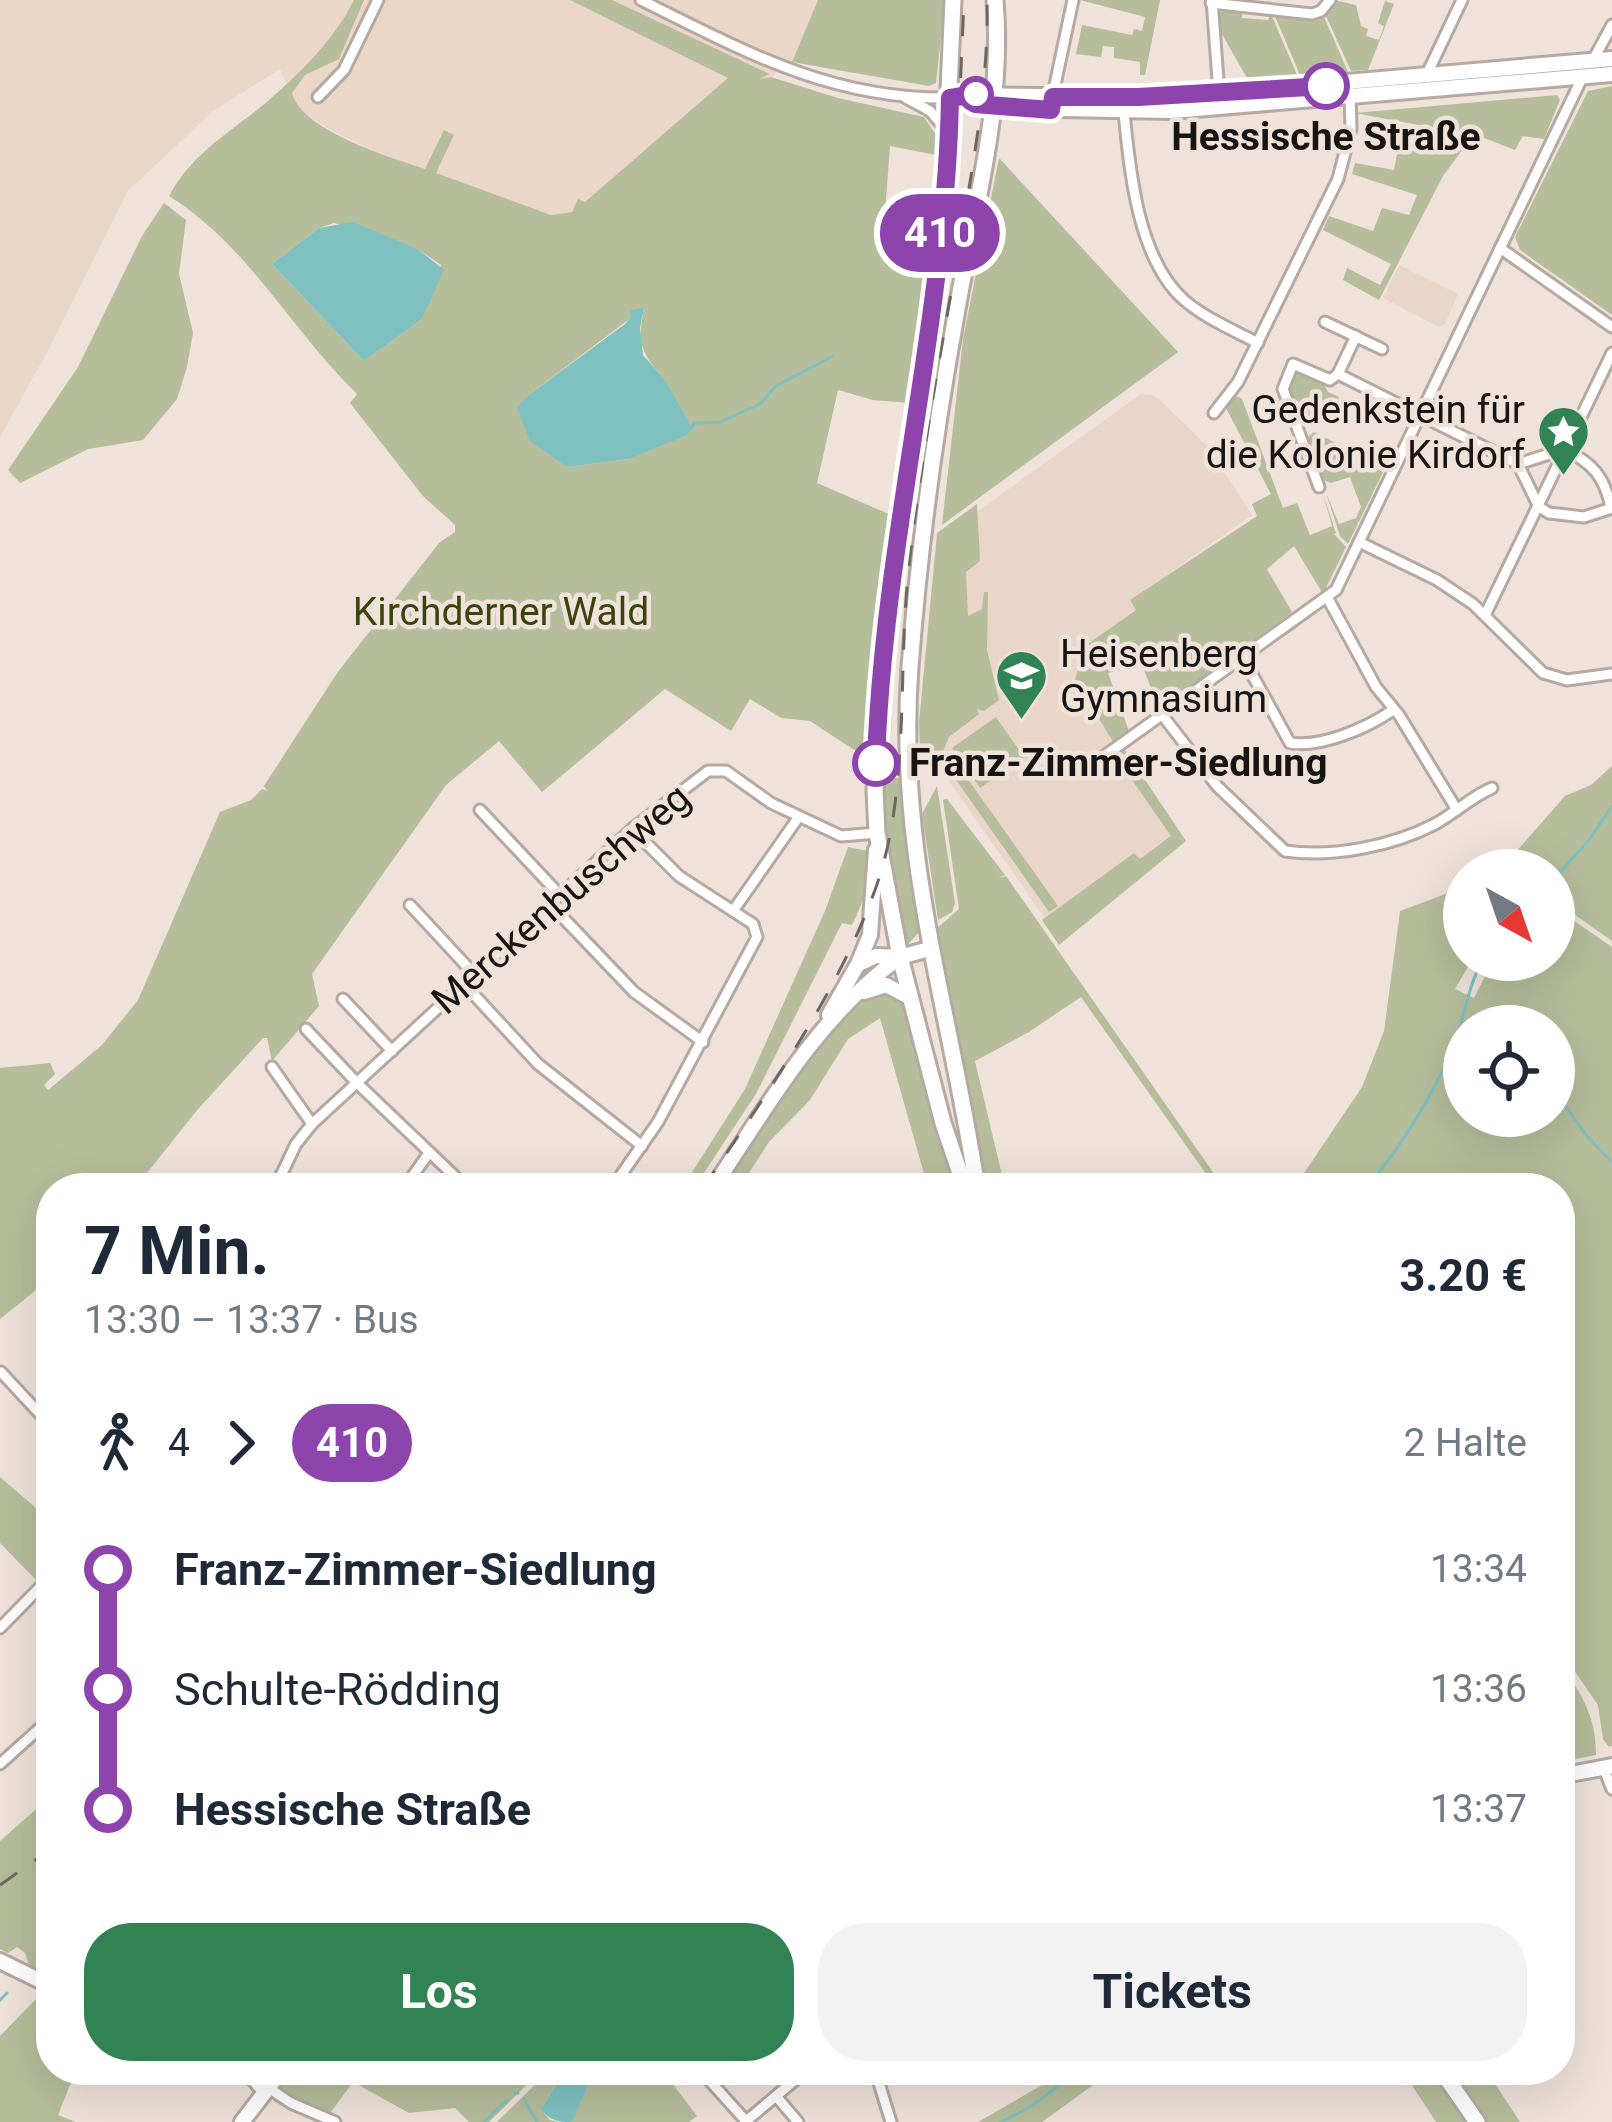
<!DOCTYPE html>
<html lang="de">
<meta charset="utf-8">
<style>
:root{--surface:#fff;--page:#f2f2f3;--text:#1f2937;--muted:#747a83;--accent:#318354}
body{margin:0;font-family:Roboto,sans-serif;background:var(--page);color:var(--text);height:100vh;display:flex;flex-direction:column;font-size:45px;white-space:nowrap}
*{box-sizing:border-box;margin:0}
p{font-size:39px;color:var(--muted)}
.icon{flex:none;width:66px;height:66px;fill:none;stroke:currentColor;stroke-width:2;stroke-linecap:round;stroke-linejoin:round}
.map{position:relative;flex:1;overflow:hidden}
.panel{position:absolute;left:36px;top:1173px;width:1539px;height:912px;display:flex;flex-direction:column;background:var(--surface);border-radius:48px;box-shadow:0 12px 48px #0002}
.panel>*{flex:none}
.badge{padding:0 24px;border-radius:39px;font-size:42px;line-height:78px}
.needle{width:78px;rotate:140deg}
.buttons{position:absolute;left:1443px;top:849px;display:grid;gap:24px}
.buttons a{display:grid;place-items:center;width:132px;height:132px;border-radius:50%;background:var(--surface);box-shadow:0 12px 48px #0002;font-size:60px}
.map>.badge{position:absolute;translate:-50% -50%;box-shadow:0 0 0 6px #fff}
.legs{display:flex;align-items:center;gap:18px;height:132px;padding:0 48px;font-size:39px}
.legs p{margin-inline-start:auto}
.summary{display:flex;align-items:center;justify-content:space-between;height:204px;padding:0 48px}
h1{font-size:66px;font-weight:700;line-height:90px}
.cta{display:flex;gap:24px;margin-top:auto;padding:24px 48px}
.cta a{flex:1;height:138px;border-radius:48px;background:var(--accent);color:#fff;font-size:48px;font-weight:700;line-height:138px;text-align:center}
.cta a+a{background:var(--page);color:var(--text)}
ul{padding:0 48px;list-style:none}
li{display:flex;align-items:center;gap:42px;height:120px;font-size:45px}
li i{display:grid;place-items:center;width:18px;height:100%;margin:0 15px;background:currentColor}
li i::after{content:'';width:30px;height:30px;margin:-15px;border:9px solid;border-radius:50%;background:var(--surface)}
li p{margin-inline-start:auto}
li:first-child i{background:linear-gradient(#0000 50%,currentColor 0)}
li:last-child i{background:linear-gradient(currentColor 50%,#0000 0)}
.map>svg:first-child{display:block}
.industrial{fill:#ead7c8}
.built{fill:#e9d6c9}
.green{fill:#b5bd9b;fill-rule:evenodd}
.water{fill:#7fc0c1}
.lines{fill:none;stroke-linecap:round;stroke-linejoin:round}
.stream{stroke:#7fc0c1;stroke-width:3}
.street-casing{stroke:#b5a9a1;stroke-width:15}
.secondary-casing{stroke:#b5a9a1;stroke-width:20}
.primary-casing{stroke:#b5a9a1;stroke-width:21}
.street{stroke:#fff;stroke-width:9}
.secondary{stroke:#fff;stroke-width:14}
.primary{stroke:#fff;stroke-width:15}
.rail{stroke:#6d6661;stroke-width:3;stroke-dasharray:21 21;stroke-linecap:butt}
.line-1-casing{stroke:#fff;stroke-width:27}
.line-1{stroke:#8e44ad;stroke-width:18}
.stop-1-dot{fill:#fff;stroke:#8e44ad;stroke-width:6}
.labels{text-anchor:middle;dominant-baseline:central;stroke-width:9;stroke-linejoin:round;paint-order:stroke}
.stop-label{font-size:39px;font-weight:bold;fill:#181411;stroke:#eee2da}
.poi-label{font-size:39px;fill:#181411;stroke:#eee2da;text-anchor:end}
.park-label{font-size:39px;fill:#3b440b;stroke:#eee2da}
.street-label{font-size:39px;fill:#181411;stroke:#eee2da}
</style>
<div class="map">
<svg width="1612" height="2122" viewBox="0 0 1612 2122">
<rect width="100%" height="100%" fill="#eee2da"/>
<polygon class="industrial" points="0,0 818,0 792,62 771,77 738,84 572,212 551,215 376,152 333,131 299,110 280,69 213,111 128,191 49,349 0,437"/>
<g class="built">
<polygon points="1399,265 1458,294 1445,324 1439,327 1383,298"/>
<polygon points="1141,394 1153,395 1162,402 1210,449 1252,515 1131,600 1137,609 1085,646 1075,679 1182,841 1060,940 935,761 967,519"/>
</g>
<g class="green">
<path d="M354,0H364L339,59L305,75L292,93C302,131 390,157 425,169L444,130L454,135L436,173L551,215L572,212L578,199L585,202L728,78L570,0H612L770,74L759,79L771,77L838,98L924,117L936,135V155L890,146L884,226L931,229L909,403L873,400L838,390L817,483L891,515L865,757L810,721L781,718L750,699L731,731L665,689L542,792L499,741L446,785L312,974L319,1006L272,1061L267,1038H263L198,1109L135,1188H51V1278L0,1319V1068L50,1063L55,1074L44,1085L48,1090L102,1045L138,1000L220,812L251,800L262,789L267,791L264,786L337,673L439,543L455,532V525L423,496L350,403L357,394C291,330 249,246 169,196C192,154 226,135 262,106C297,76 333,42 354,0ZM334,223L419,250L441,265L421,320L364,361L272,264L319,228ZM644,308C637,344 641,353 665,380L629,459L567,467L526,397Z"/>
<polygon points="818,0 945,0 936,83 929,86 792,62"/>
<polygon points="1080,0 1160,0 1145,75 1140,75 1140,62 1114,58 1114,47 1103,46 1101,57 1076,54 1082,25 1132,35 1134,29 1142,31 1145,17"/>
<polygon points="1334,0 1356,5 1361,26 1368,29 1366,36 1379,40 1384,26 1378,23 1385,1 1394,4 1368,70 1351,71 1326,16"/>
<polygon points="1224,9 1242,11 1242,18 1268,20 1271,14 1297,75 1248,80 1222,34 1218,35 1216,18"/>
<polygon points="1274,14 1324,17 1348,72 1300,75"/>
<polygon points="1612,86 1612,315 1520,250 1515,237 1588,91"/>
<polygon points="1557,95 1560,100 1544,139 1523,136 1515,150 1474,134 1443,176 1379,300 1343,280 1347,268 1380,285 1391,264 1323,230 1329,216 1373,231 1382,208 1409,215 1417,195 1352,174 1355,163 1394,170 1399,143 1429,148 1434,128 1355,113"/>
<polygon points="999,158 1178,352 942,525 963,339"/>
<polygon points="164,203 186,220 179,274 193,333 187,367 177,399 143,440 88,449 20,483 8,470 78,367 142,236"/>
<polygon points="1299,372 1322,381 1328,392 1339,397 1325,425 1315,422 1304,427 1296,415 1319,405 1311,407 1308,400 1311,397 1306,399 1309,408 1296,413 1288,391 1288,380"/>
<polygon points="1236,396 1242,399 1283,508 1297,503 1310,535 1332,526 1323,494 1336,533 1334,534 1346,547 1323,594 1294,546 1267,569 1292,612 1190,689 1158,705 1141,663 1108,673 1129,731 1115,745 1075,679 1085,646 1136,610 1130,600 1257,516 1252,504 1271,494 1226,408"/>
<polygon points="1314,432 1385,468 1348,544 1340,536 1326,493 1339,524 1356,518 1361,507 1350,477 1331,483 1321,479 1317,472 1323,469 1314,443 1307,445 1305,439"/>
<polygon points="977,504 980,561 966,572 968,616 982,609 984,592 988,592 987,650 999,700 984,711 977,709 979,714 949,737 935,770 920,749 919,723 937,533"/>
<polygon points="898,591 889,778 902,778 919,932 903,950 883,825 883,730"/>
<polygon points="996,717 1024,757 980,788 952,748"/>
<polygon points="1125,750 1186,841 1059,945 1042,920 1134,853 1140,859 1171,836 1116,757"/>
<polygon points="955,761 1058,906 1049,912 947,767"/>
<polygon points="1612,766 1612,941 1554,900 1554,870 1500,870 1565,796 1591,785"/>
<polygon points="937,786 955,903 952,912 938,920 922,814"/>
<polygon points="947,799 1005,875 998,878 1006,876 1224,1188 1216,1188 1081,997 1029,1032 975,1061 1005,1188 987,1188 936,929 959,909 943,800"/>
<path d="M848,847L868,851C871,879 865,899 852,925L842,923L756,1094L694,1188H682L745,1089L825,911Z"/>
<path d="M1464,887V960H1472L1455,989L1474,998L1493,960H1554V907L1612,947V1746L1609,1747L1603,1739L1598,1705L1560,1650V1188H1294L1362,1087L1384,1031L1400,911ZM1464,1026H1554V1116H1464Z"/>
<path d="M882,990L904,1002L957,1188H928L880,1018L848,1039L810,1100L769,1142L739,1188H719C751,1141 835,1010 882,990Z"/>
<polygon points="0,1477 51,1521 51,1567 38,1582 0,1543"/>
<path d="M1560,1663C1581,1693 1596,1716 1596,1755L1560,1762Z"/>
<polygon points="51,1796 51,1976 29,1965 25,1953 17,1947 8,1953 0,1949 0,1841"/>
<polygon points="40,1995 51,1999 51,2035 44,2051 51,2054 51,2070 76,2070 58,2115 76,2122 0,2122 0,2036"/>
<polygon points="295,2070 542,2070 489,2122 469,2122 455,2108 409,2113 353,2082 328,2116 278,2090"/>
<polygon points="550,2070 566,2070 541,2109 550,2120 558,2122 497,2122"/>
<polygon points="594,2070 662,2070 697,2116 689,2122 571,2122"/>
<polygon points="1068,2070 1114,2070 1042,2122 978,2122"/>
<polygon points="1402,2070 1486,2070 1520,2122 1436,2122"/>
</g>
<g class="water">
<polygon points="353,222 419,250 444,270 421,320 364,361 272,264 319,228"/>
<polygon points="644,307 640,328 643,355 665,380 692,428 687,435 629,459 567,467 530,441 517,408 526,397 625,324 631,317 630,311"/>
<path d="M566,2070H594L574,2118L571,2122C556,2122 550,2120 541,2109Z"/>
</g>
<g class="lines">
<g class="stream">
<polyline points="692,428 694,423 720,422 760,404 776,386 833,356"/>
<polyline points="1554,879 1589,840 1612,806"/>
<polyline points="1476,1014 1492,1026"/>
<polyline points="1554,1090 1586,1135 1612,1162"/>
<path d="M1366,1188C1399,1150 1432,1097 1452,1050C1465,1020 1466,989 1483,960"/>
<polyline points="46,1958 51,1953"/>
<polyline points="0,2000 7,1993"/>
<polyline points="1089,2070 1094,2070"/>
<polyline points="514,2093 518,2093"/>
<polyline points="524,2099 537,2122"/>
<polyline points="484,2122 508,2099"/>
<polyline points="1001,2122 1032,2106 1079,2070"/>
</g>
<defs>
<g id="street">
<path d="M641,0C744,51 831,100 950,98"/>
<polyline points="1212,0 1219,93"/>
<polyline points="1211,3 1312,14 1321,11 1330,0"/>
<polyline points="1592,62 1612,25"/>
<polyline points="1426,76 1462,0"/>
<polyline points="318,97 344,70 378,0"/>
<polyline points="906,98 930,111 944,127"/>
<polyline points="1052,99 1073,0"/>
<path d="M1124,113C1130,170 1137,258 1184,300C1205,318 1233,330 1258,343"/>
<polyline points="1500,248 1612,327"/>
<polyline points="1325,322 1382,349"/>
<polyline points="1338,374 1356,336"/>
<polyline points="1214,413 1238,382 1338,179 1351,129 1350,92"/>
<path d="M1518,464L1565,449C1593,464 1604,476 1611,507"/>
<polyline points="1319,487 1283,389 1293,364 1330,380 1338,374 1518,464 1539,507 1549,513 1584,517 1612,508"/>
<polyline points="1359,542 1437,580 1473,604 1543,673 1567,680 1612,674"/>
<polyline points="1327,597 1376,687 1399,715 1457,810"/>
<polyline points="1486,613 1612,353"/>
<path d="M1243,658L1290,743C1321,748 1367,728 1393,710"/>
<path d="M1163,716L1217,786L1285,851C1332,858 1393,846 1435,824C1455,813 1471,797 1492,788"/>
<polyline points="1082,772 1336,590 1583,76"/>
<polyline points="480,810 559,894"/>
<polyline points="550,904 634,992 703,1042"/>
<polyline points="410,905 474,974"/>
<polyline points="733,911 798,818"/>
<polyline points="464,984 538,1064 642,1146"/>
<polyline points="343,999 392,1051"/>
<polyline points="306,1029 357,1083 467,1188"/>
<polyline points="272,1067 312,1124"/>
<polyline points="275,1188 296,1144 312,1124 632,829 708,771 726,771 771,803 841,836 877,833"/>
<polyline points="404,1188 429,1153"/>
<polyline points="612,1188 658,1122 757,937 753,924 679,876 632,829"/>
<polyline points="1,1372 51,1426"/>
<polyline points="0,1628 51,1576"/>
<polyline points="0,1764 51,1718"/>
<polyline points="1604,1769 1612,1789"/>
<polyline points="700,2070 746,2121"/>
<polyline points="875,2070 891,2122"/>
<polyline points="267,2087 291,2103 335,2122"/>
<polyline points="776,2096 798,2122"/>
<polyline points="745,2122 807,2070"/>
</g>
<g id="secondary">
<polyline points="960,95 1138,97 1219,93 1612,59"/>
<polyline points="950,98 1006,108 1172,111 1612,74"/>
<polyline points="859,964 876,956 900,957 929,949"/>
<polyline points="864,992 886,985 909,997"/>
<polyline points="829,1015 858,964 870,935 876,850"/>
<path d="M713,1188C767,1106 819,1015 900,957"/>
<polyline points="1560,1776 1612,1766"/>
<polyline points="0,1961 51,1986"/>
<polyline points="247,2070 264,2090"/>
<polyline points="242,2122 282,2070"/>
</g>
<g id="primary">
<polyline points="953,0 944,202 887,633 875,790 877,833 900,957 943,1123 965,1188"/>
<path d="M977,1188C950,1007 896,854 910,667C919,549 935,430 956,315C974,209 1004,108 995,0"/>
<polyline points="1441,2070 1477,2122"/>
</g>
</defs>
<use href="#street" class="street-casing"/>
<use href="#secondary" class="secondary-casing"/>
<use href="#primary" class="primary-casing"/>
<use href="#street" class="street"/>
<use href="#secondary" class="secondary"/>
<use href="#primary" class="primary"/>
<g class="rail">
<polyline points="957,162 964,0"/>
<path d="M703,1188C765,1096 837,995 875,890C911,791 897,671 909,566C921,458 941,350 960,243C973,162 989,82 987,0"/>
<polyline points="0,1885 51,1849"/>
</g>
</g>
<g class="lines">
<defs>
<path id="line-1" d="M876,763C883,540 946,321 950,98L976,94L975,104L1051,110L1053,97H1138L1326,86"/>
</defs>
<use href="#line-1" class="line-1-casing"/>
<use href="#line-1" class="line-1"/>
</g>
<defs>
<symbol id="sight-pin" viewBox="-11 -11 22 30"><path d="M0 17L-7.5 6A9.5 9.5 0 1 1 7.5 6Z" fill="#318354" stroke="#eee2da"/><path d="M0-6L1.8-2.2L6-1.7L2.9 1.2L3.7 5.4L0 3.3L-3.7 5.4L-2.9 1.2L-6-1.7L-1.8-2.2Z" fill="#fff"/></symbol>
<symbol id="school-pin" viewBox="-11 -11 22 30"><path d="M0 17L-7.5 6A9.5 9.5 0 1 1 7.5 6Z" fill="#318354" stroke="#eee2da"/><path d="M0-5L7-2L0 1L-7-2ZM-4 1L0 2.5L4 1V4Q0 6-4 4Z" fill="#fff"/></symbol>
</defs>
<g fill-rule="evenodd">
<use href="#sight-pin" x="1534" y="402" width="59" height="81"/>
<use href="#school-pin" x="992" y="646" width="59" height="81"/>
</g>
<g class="stop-1-dot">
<circle cx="1326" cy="86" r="21"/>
<circle cx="976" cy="94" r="15"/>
<circle cx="876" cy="763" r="21"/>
</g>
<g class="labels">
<g class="stop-label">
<text x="1326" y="137">Hessische Straße</text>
<text x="909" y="763" text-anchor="start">Franz-Zimmer-Siedlung</text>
</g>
<g class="poi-label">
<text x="1525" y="410">Gedenkstein für<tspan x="1525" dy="45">die Kolonie Kirdorf</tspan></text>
<text x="1060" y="654" text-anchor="start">Heisenberg<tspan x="1060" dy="45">Gymnasium</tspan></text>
</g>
<g class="park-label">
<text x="501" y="612">Kirchderner Wald</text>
</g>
<g class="street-label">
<text transform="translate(561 899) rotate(-41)">Merckenbuschweg</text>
</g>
</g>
</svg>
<div class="buttons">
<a><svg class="needle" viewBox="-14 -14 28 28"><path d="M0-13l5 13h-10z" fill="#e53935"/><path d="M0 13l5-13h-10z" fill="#747a83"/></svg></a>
<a><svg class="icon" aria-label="locate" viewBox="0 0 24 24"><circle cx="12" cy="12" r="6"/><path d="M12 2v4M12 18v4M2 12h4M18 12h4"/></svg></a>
</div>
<b class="badge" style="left:940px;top:233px;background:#8e44ad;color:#fff">410</b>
<section class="panel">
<div class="summary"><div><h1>7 Min.</h1><p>13:30 – 13:37 · Bus</p></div><b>3.20 €</b></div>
<div class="legs"><svg class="icon" aria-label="walk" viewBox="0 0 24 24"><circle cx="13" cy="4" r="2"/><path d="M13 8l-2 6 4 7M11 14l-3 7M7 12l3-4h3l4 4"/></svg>4<svg class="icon" aria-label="forward" viewBox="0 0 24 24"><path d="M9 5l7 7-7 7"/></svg><b class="badge" style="background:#8e44ad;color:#fff">410</b><p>2 Halte</p></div>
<ul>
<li><i style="color:#8e44ad"></i><b>Franz-Zimmer-Siedlung</b><p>13:34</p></li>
<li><i style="color:#8e44ad"></i><span>Schulte-Rödding</span><p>13:36</p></li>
<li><i style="color:#8e44ad"></i><b>Hessische Straße</b><p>13:37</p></li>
</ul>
<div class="cta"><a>Los</a><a>Tickets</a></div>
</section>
</div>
